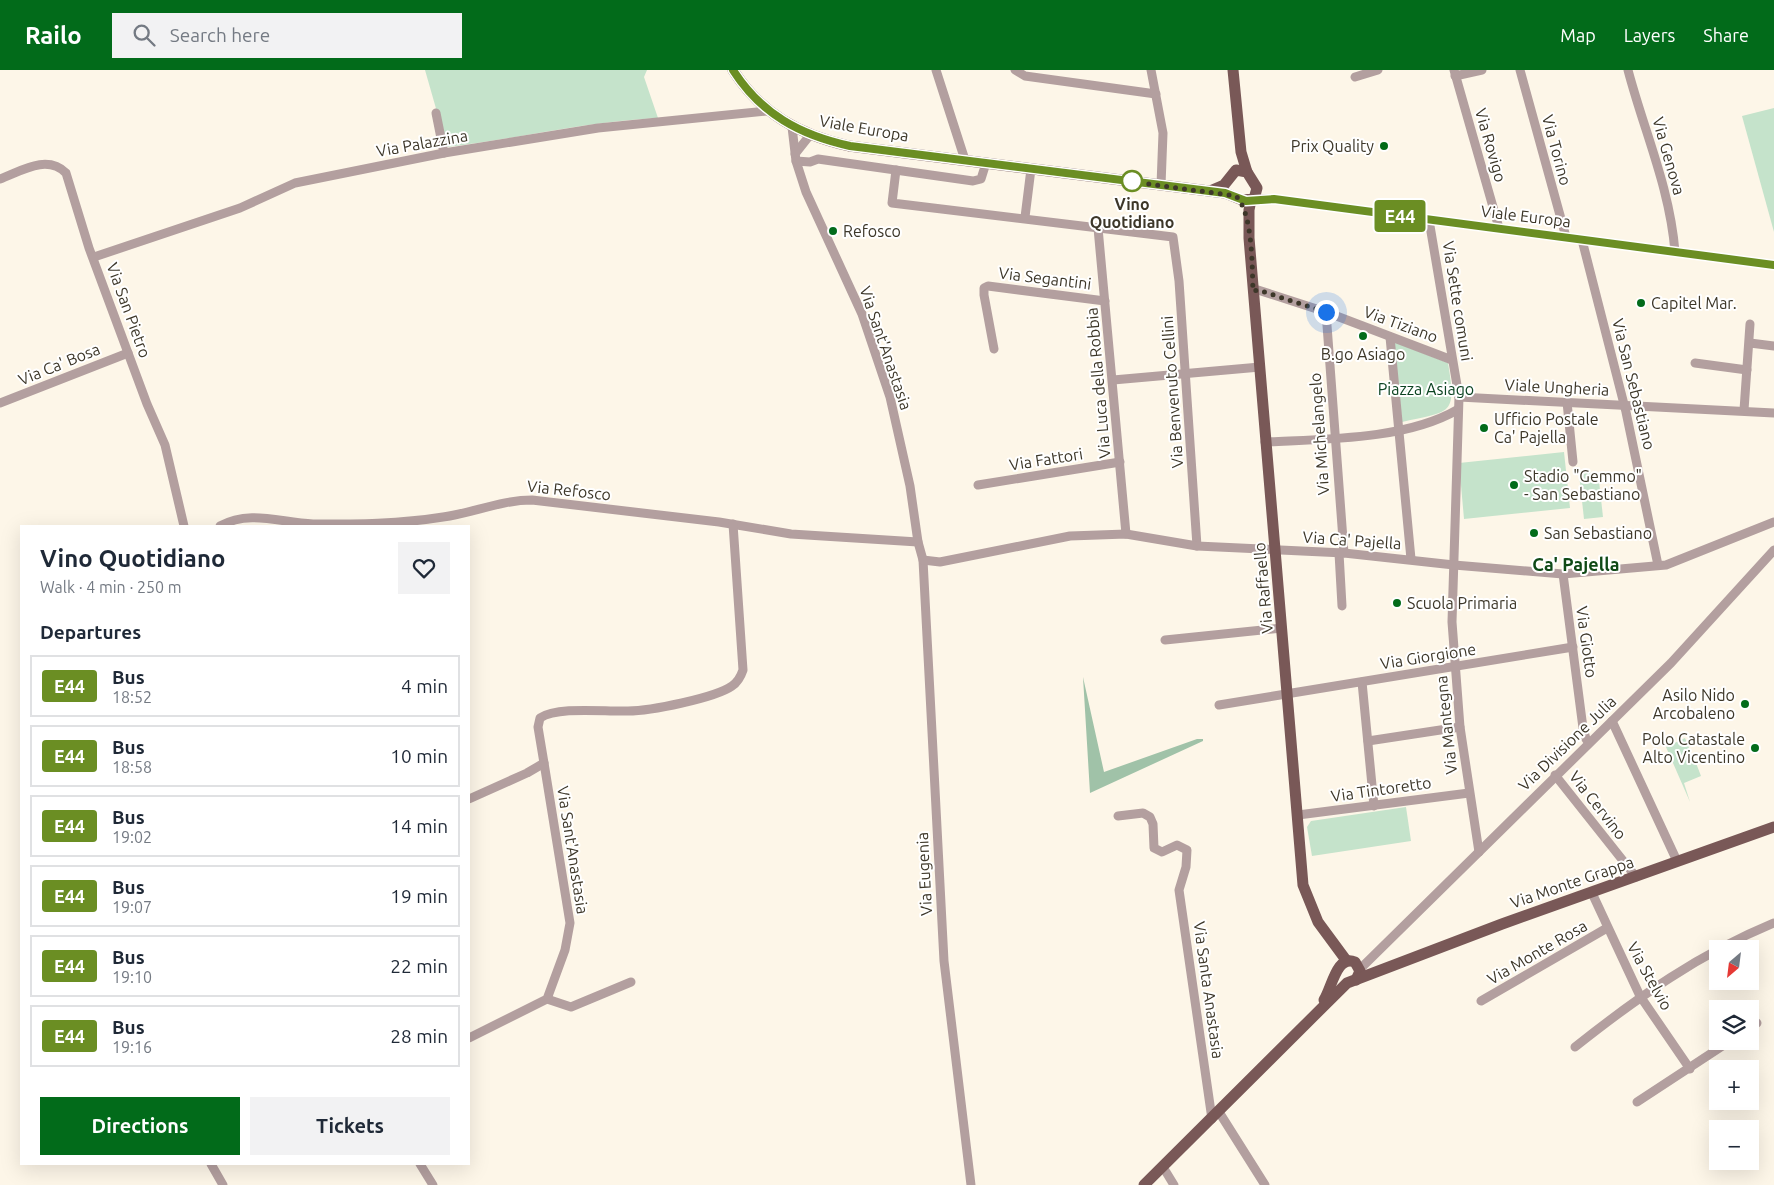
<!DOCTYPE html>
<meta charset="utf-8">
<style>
:root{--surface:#fff;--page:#f2f2f3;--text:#1f2937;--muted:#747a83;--line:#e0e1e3;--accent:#026b1a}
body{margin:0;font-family:Ubuntu,sans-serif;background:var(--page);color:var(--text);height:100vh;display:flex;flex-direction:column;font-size:19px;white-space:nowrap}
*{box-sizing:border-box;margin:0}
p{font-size:16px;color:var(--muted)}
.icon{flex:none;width:28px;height:28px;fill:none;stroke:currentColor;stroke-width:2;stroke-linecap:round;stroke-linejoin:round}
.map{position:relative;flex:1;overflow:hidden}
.side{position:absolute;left:20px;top:455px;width:450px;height:640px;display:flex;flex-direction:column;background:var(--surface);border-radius:0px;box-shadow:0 5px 20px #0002}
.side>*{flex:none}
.badge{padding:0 10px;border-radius:4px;font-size:18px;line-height:32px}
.needle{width:32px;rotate:208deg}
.controls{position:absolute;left:1709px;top:870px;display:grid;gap:10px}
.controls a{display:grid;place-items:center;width:50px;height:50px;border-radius:0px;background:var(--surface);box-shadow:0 5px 20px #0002;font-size:25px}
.you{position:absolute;width:25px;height:25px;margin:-12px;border:4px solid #fff;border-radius:50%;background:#1a73e8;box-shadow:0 0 0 8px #1a73e833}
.map>.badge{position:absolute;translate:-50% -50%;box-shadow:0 0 0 2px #fff}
h2{padding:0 20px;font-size:19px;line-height:45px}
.round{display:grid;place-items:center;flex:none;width:52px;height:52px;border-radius:0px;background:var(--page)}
.headline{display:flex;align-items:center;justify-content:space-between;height:85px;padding:0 20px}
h1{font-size:24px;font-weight:600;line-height:38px}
.cta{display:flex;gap:10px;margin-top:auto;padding:10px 20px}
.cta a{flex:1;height:58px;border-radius:0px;background:var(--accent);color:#fff;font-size:20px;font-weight:600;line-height:58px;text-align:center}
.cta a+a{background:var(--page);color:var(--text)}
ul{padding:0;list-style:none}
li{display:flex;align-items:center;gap:15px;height:62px;margin:0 10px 8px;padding:0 10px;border:2px solid var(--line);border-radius:0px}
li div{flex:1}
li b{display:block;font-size:19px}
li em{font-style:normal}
li .badge{min-width:55px;font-weight:700;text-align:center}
header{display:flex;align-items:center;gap:30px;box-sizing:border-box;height:70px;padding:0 25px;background:var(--accent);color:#fff}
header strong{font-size:24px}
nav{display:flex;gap:28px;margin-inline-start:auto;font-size:18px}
.search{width:350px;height:45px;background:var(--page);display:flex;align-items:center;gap:12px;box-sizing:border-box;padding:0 18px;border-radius:0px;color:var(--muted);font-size:19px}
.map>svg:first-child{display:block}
.green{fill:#c5e3cb}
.forest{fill:#a0c2a8}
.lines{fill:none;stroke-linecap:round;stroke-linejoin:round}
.minor{stroke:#b39f9f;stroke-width:9}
.major{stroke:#795857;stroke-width:11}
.line-casing{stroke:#fff;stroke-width:11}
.line{stroke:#6b8e23;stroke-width:8}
.walk{stroke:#3d3729;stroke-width:5;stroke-dasharray:0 9}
.poi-dot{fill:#026b1a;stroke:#fff;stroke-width:2}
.stop-dot{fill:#fff;stroke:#6b8e23;stroke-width:2.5}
.labels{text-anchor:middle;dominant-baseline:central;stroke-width:4;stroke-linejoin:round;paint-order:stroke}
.street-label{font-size:16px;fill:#3d3729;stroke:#fff}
.poi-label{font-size:16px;fill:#3d3729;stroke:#fff;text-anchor:start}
.stop-label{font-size:16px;font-weight:bold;fill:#3d3729;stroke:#fff}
.park-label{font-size:16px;fill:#0b4321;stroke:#fff}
.neighbourhood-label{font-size:18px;font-weight:bold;fill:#0f4916;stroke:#fff}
</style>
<header>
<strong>Railo</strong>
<div class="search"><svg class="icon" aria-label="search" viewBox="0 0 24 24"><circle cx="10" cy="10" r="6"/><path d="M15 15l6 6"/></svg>Search here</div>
<nav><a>Map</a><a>Layers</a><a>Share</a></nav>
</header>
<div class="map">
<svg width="1774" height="1115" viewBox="0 0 1774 1115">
<rect width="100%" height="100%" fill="#fdf6e8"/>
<g class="green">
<path d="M425,0H647L644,7L658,48C587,51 518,69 447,77Z"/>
<polygon points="1774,38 1774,162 1742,46"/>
<path d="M1394,272L1448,293C1457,346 1451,341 1402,352Z"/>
<polygon points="1564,382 1570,438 1464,449 1459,393"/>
<polygon points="1598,402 1603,447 1584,449 1579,404"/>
<polygon points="1685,668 1691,683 1689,690 1696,693 1701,706 1684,713 1690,732 1666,677"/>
<polygon points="1406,737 1411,771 1312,786 1307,757 1311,751"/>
</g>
<polygon class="forest" points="1083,607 1104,702 1197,669 1203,669 1203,671 1090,723"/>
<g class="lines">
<g class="minor">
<polyline points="936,0 965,90"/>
<polyline points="1015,0 1025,6 1156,24"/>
<polyline points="1151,0 1163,63 1161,115"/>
<polyline points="1454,0 1499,158"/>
<polyline points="1520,0 1566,167"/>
<path d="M1628,0C1644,61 1670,118 1675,182"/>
<polyline points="1455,6 1482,0"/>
<polyline points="1355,7 1378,0"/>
<polyline points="436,43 444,83"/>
<polyline points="792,57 796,91 806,122 862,244 890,327 910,416 918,472 923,490 944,891 971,1115"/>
<polyline points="795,84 810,65"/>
<polyline points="796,91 810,92 818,89 973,111 981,109 986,93"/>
<polyline points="896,100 892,133 1173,167 1179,211 1197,476"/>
<path d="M0,109C21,101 47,84 66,103L89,178L147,334L165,375L184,456"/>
<polyline points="1254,129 1274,129 1774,195"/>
<polyline points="1025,147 1031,99"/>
<polyline points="1429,150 1459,327 1452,552 1460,657 1479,782"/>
<polyline points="1098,158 1126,464"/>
<polyline points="1582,170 1626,342 1658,495"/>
<polyline points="94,187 240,138 295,113 444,83 598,58 767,41"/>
<polyline points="1253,221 1258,220 1326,242 1452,290"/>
<polyline points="1326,242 1344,483"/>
<polyline points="1390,267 1411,489"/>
<polyline points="1750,273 1774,276"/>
<polyline points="994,279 984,225 984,218 988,216 1105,231"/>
<polyline points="1695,293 1747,300"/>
<polyline points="1113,310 1260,297"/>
<polyline points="1459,327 1774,343"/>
<polyline points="1567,332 1573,392"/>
<polyline points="0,333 128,283"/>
<polyline points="1744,340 1750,254"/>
<path d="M1265,372C1324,369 1405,370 1457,340"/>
<polyline points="978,415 1120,392"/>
<path d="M220,456C250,439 281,453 313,454C356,454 400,454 443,447C473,443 501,430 532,430L719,452L791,464L918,472"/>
<polyline points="1339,483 1342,536"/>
<polyline points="923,490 940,492 1070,466 1126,464 1197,476 1344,483 1454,495 1563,504 1666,495 1774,452"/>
<polyline points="1563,504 1583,658 1586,669 1589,673"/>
<polyline points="1165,570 1282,558"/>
<polyline points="1362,612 1374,736"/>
<polyline points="1219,635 1573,577"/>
<polyline points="1612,651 1677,791"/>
<polyline points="1368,671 1460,657"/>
<polyline points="1555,705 1636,807"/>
<path d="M469,729L527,703L544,693L538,657L540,648C558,636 605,642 628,641C650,641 715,628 732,616C738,612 741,606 743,600L733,454"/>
<polyline points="1298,745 1469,723"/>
<polyline points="1118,746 1143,743 1150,747 1153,754 1154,778 1162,782 1177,775 1187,780 1186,797 1179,820 1212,1049"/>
<polyline points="1592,823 1640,926 1690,999"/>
<polyline points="1360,899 1671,593 1774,480"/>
<polyline points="547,929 571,937 631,912"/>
<polyline points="1481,931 1607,858"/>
<polyline points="1750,958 1757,953"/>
<polyline points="469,968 547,929 565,880 570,853 544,693"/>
<path d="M1575,977C1638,927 1699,884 1774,853"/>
<polyline points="1637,1032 1730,971"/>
<polyline points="1219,1042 1265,1115"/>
<polyline points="211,1094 223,1115"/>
<polyline points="420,1094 433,1115"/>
<polyline points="1163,1097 1174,1115"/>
</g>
<g class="major">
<path d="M733,0C761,44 800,65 849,76L1225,123L1242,130L1254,129L1257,118L1247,102L1236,100L1224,115L1210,121"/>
<polyline points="1233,0 1241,82 1247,102"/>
<polyline points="1251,130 1249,140 1249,168 1303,815 1318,852 1346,890"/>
<path d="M1324,930C1332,917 1337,884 1355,892L1360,901L1356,910"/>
<polyline points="1144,1115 1347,913 1502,854 1774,757"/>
</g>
</g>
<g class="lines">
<defs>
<path id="line" d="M733,0C761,44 800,65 850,76L1225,123L1246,131L1274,129L1774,195"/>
</defs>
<use href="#line" class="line-casing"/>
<use href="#line" class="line"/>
<path class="walk" d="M1132,111H1127L1236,126C1253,143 1252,197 1253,221L1258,220L1326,242"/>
</g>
<g class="poi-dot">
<circle cx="1384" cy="76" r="5"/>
<circle cx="833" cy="161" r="5"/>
<circle cx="1641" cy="233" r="5"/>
<circle cx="1363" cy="266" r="5"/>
<circle cx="1484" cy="358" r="5"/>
<circle cx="1514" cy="415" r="5"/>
<circle cx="1534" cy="463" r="5"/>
<circle cx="1397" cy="533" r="5"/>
<circle cx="1745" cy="634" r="5"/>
<circle cx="1755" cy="678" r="5"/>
</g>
<circle class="stop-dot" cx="1132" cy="111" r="10"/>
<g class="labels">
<g class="street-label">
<text transform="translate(864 58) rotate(10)">Viale Europa</text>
<text transform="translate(422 73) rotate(-10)">Via Palazzina</text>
<text transform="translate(1491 75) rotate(74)">Via Rovigo</text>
<text transform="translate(1557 80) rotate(75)">Via Torino</text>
<text transform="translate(1669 86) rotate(74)">Via Genova</text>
<text transform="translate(1526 146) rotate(7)">Viale Europa</text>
<text transform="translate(1045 208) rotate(7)">Via Segantini</text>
<text transform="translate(1458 231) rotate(81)">Via Sette comuni</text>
<text transform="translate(129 240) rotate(70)">Via San Pietro</text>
<text transform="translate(1401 254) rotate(20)">Via Tiziano</text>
<text transform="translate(886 278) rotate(71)">Via Sant'Anastasia</text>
<text transform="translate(59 294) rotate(-22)">Via Ca' Bosa</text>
<text transform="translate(1098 313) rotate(-95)">Via Luca della Robbia</text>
<text transform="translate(1634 314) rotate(76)">Via San Sebastiano</text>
<text transform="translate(1557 317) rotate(3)">Viale Ungheria</text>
<text transform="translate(1172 322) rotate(-94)">Via Benvenuto Cellini</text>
<text transform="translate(1319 364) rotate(-94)">Via Michelangelo</text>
<text transform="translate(1046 389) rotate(-9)">Via Fattori</text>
<text transform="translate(569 420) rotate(6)">Via Refosco</text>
<text transform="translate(1352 470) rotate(4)">Via Ca' Pajella</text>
<text transform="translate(1263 518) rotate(-95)">Via Raffaello</text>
<text transform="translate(1587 572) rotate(82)">Via Giotto</text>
<text transform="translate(1428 586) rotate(-9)">Via Giorgione</text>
<text transform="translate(1446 655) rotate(-96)">Via Mantegna</text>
<text transform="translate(1567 673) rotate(-44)">Via Divisione Julia</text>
<text transform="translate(1381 719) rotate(-8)">Via Tintoretto</text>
<text transform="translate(1598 735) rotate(52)">Via Cervino</text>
<text transform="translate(573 780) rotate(81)">Via Sant'Anastasia</text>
<text transform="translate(924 804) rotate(-93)">Via Eugenia</text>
<text transform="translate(1572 812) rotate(-19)">Via Monte Grappa</text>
<text transform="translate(1537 882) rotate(-30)">Via Monte Rosa</text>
<text transform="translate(1650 906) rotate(61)">Via Stelvio</text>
<text transform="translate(1209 920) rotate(82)">Via Santa Anastasia</text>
</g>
<g class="poi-label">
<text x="1374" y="76" text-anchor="end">Prix Quality</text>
<text x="843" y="161">Refosco</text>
<text x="1651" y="233">Capitel Mar.</text>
<text x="1363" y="284" text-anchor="middle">B.go Asiago</text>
<text x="1494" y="349">Ufficio Postale<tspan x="1494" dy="18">Ca' Pajella</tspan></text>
<text x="1524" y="406">Stadio "Gemmo"<tspan x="1524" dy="18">- San Sebastiano</tspan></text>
<text x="1544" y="463">San Sebastiano</text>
<text x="1407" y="533">Scuola Primaria</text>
<text x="1735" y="625" text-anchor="end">Asilo Nido<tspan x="1735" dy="18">Arcobaleno</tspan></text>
<text x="1745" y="669" text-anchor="end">Polo Catastale<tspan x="1745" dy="18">Alto Vicentino</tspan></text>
</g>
<g class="stop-label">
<text x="1132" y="134">Vino<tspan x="1132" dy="18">Quotidiano</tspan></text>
</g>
<g class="park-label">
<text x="1426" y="319">Piazza Asiago</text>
</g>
<g class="neighbourhood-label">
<text x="1576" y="494">Ca' Pajella</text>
</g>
</g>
</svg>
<div class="controls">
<a><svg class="needle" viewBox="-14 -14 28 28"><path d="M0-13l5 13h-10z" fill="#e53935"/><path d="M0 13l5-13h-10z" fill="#747a83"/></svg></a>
<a><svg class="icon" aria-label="layers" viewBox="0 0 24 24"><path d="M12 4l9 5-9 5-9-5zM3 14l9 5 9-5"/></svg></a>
<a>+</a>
<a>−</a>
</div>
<div class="you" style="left:1326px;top:242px"></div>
<b class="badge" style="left:1400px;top:146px;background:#6b8e23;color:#fff">E44</b>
<section class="side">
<div class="headline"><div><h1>Vino Quotidiano</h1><p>Walk · 4 min · 250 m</p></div><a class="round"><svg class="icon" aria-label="heart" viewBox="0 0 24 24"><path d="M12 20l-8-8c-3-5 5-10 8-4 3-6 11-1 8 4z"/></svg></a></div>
<h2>Departures</h2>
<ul>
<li><span class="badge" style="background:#6b8e23;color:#fff">E44</span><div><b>Bus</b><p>18:52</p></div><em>4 min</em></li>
<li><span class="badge" style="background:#6b8e23;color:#fff">E44</span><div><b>Bus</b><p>18:58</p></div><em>10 min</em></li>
<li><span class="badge" style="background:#6b8e23;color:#fff">E44</span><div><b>Bus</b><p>19:02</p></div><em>14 min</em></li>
<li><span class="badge" style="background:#6b8e23;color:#fff">E44</span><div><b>Bus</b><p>19:07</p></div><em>19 min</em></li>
<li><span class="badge" style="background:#6b8e23;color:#fff">E44</span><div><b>Bus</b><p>19:10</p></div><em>22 min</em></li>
<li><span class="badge" style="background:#6b8e23;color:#fff">E44</span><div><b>Bus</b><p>19:16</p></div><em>28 min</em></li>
</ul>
<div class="cta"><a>Directions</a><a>Tickets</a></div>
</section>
</div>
